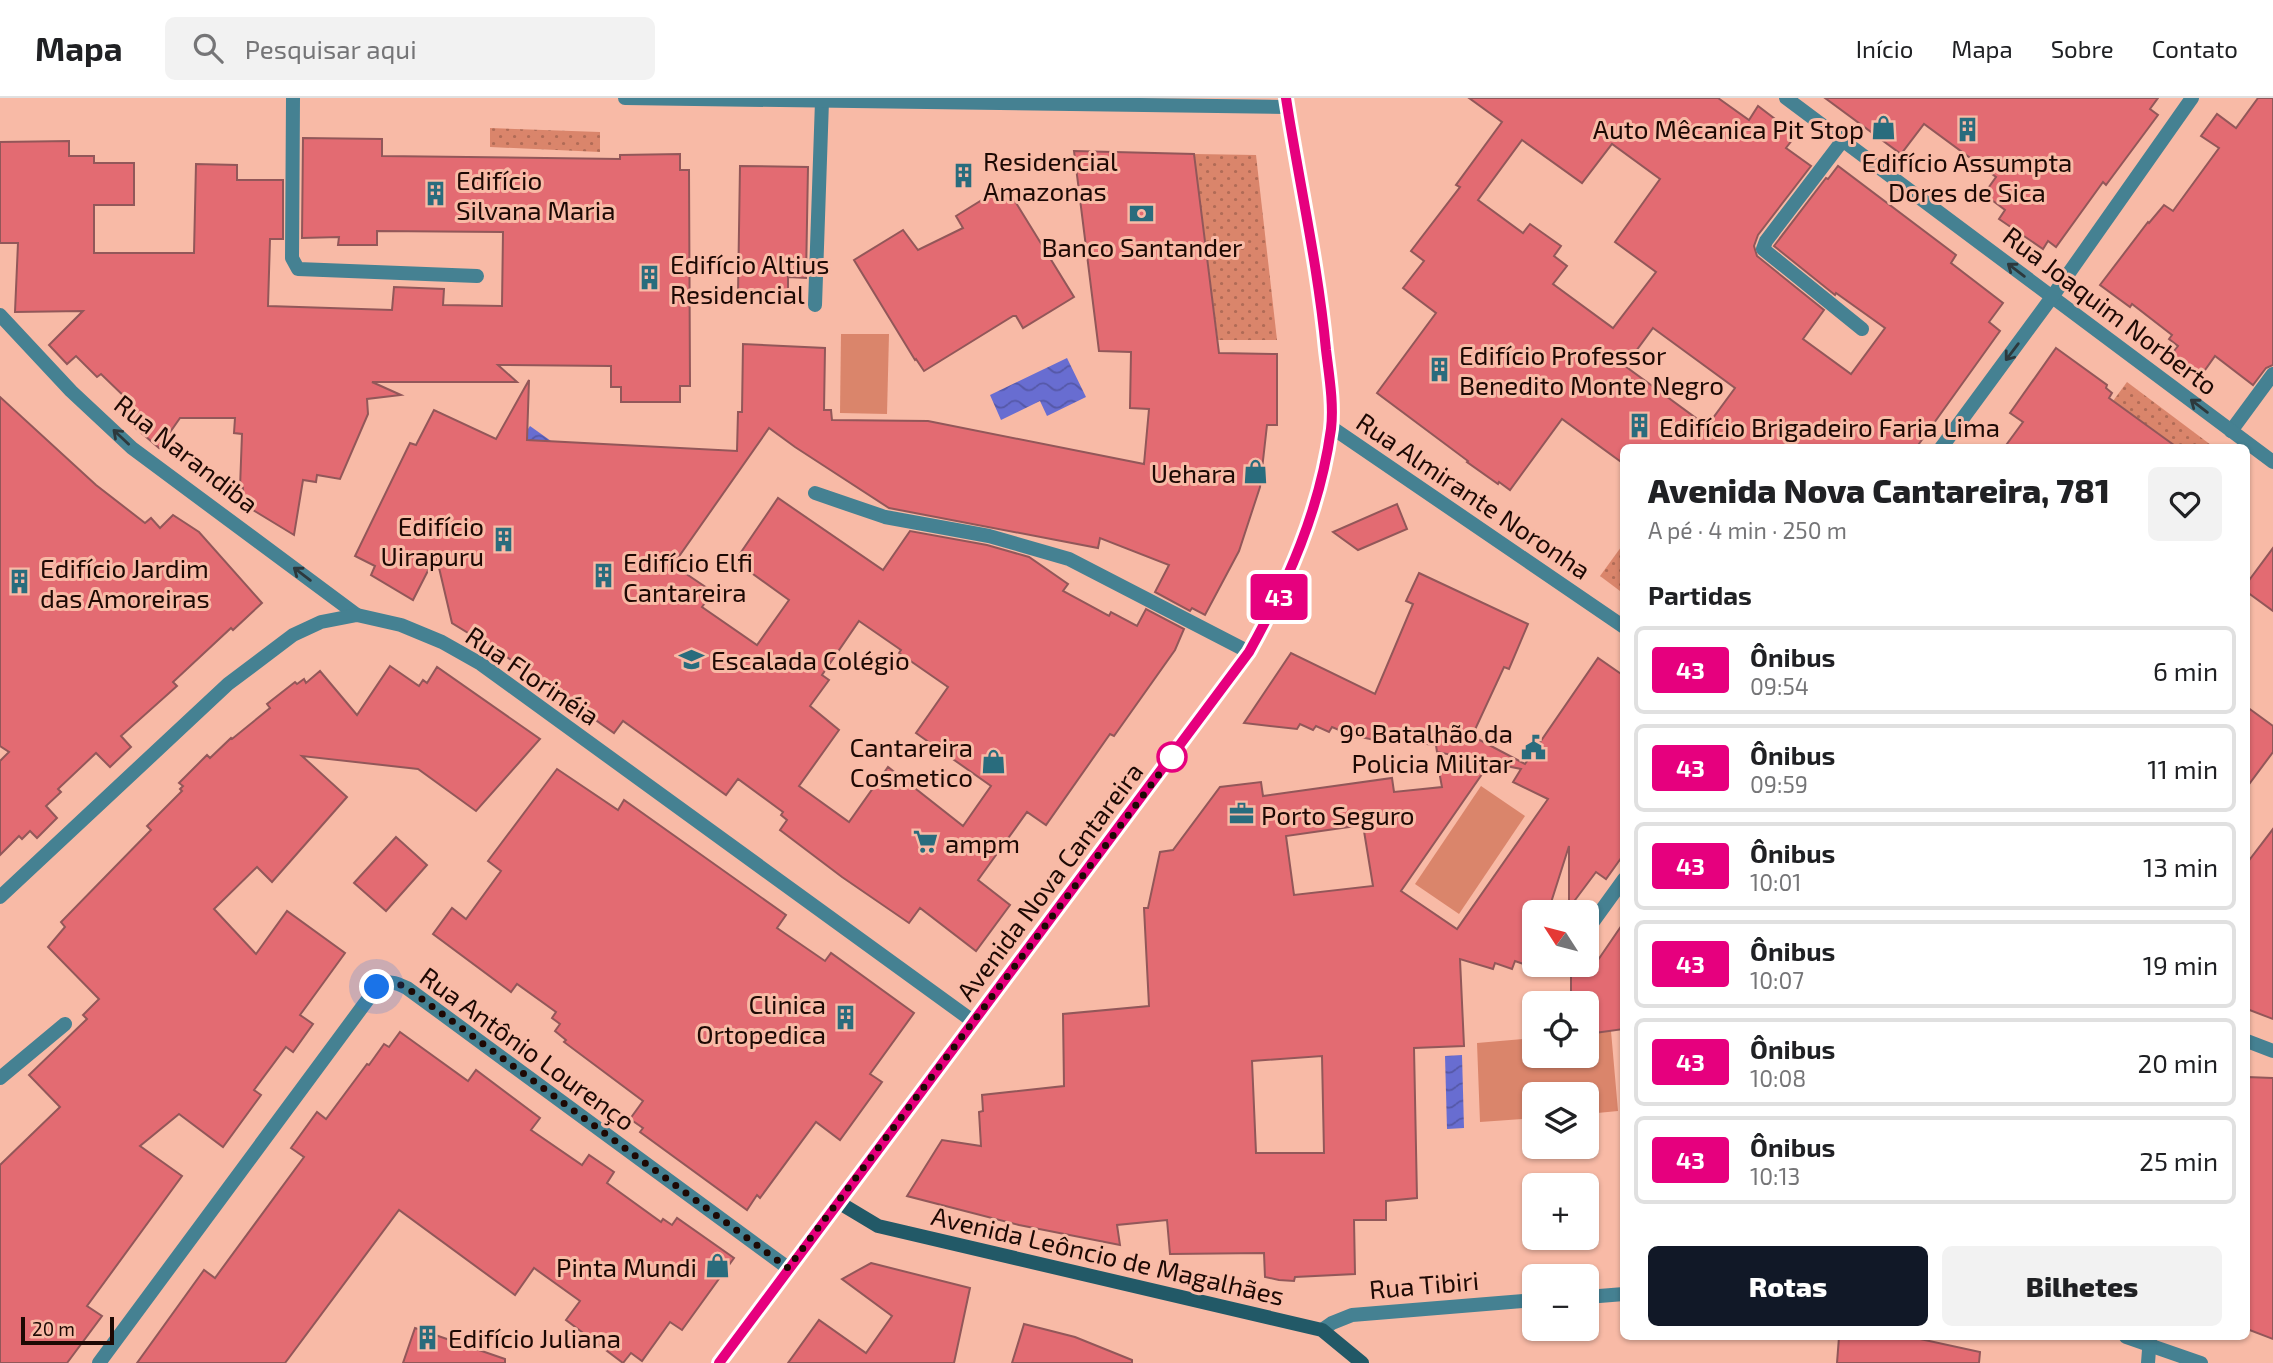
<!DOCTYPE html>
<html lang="pt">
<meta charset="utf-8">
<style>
:root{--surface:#fff;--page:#f2f2f2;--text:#202124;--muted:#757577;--line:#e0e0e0;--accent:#111827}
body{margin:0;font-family:"Exo 2",sans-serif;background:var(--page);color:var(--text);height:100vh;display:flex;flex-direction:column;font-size:26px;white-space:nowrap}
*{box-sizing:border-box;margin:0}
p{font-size:23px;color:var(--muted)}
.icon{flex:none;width:38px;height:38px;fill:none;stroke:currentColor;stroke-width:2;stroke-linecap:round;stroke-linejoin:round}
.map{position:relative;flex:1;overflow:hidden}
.side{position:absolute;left:1620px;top:346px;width:630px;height:896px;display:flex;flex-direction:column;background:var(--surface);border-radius:10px;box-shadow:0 2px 5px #0004}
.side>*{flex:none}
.badge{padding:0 14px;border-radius:5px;font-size:24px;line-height:46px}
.needle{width:46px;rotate:306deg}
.controls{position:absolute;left:1522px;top:802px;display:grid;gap:14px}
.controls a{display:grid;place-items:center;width:77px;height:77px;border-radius:10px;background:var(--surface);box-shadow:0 2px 5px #0004;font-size:35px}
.scale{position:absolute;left:21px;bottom:18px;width:93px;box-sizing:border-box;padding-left:7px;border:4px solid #1d0904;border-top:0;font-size:19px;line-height:24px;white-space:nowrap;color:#1d0904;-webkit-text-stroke:5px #f8baa6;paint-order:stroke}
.you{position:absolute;width:35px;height:35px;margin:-18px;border:5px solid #fff;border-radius:50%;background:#1a73e8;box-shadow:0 0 0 10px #1a73e833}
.map>.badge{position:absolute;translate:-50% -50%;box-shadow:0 0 0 4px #fff}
h2{padding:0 28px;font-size:26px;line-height:63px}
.round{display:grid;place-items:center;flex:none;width:74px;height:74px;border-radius:10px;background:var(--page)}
.headline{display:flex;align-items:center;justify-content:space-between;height:119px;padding:0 28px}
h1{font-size:33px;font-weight:800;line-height:52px}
.action{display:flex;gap:14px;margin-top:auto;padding:14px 28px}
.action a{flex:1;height:80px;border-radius:10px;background:var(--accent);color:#fff;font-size:28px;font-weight:800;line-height:80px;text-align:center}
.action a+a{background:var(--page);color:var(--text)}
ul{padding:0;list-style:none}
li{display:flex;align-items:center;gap:21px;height:88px;margin:0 14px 10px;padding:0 14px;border:4px solid var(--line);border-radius:10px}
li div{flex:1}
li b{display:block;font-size:26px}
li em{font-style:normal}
li .badge{min-width:77px;font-weight:700;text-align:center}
header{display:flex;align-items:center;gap:42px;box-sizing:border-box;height:98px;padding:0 35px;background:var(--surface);border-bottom:2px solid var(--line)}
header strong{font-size:33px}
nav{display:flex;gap:38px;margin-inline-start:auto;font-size:24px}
.search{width:490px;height:63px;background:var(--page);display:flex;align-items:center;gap:18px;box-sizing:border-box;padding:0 24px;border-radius:10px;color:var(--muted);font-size:26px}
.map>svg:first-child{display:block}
.park{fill:url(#park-dots)}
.pitch{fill:#da856b}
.water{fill:url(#water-waves)}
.building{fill:#e36b72;stroke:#925759;stroke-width:2;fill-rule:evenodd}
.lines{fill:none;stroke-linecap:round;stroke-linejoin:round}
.service{stroke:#458192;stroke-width:14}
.minor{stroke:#458192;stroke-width:14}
.tertiary{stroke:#458192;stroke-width:14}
.secondary{stroke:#225967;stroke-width:14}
.oneway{stroke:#2d393d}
.line-casing{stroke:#fff;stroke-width:16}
.line{stroke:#e6007e;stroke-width:10}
.walk{stroke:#1d0904;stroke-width:7;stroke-dasharray:0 12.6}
.stop-dot{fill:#fff;stroke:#e6007e;stroke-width:3.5}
.labels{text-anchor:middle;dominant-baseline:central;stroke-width:6;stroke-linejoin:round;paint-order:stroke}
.poi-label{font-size:26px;fill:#1d0904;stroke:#f8baa6;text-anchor:start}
.street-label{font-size:26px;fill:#1d0904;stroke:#f8baa6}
</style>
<header>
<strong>Mapa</strong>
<div class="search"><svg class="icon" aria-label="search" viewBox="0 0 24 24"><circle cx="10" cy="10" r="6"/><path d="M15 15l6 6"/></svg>Pesquisar aqui</div>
<nav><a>Início</a><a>Mapa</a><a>Sobre</a><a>Contato</a></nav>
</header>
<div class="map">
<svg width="2273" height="1265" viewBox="0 0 2273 1265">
<defs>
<pattern id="park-dots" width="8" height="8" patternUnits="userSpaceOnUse" patternTransform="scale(1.75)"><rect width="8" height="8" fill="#da856b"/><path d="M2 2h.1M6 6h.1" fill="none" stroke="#b06b56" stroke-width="1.8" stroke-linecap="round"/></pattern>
<pattern id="water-waves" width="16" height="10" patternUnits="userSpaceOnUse" patternTransform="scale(1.75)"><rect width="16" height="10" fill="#686dd1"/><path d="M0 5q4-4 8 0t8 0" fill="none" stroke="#5558a7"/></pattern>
</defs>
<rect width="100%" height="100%" fill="#f8baa6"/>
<g class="park">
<polygon points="490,30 600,34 600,54 490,49"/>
<polygon points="1194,56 1256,57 1277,242 1218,242"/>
<polygon points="2127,284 2215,350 2178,350 2113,303"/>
<polygon points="1624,445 1624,496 1600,478"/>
</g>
<g class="pitch">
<polygon points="841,236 889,236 887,316 840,315"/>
<polygon points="1481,688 1525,718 1459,816 1415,786"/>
<polygon points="1611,933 1618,1013 1587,1016 1587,996 1535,996 1535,1020 1480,1024 1477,945 1535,940 1535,957 1587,957 1587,935"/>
</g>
<g class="water">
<polygon points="1067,260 1086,299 1047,318 1040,303 1001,322 990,297"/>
<polygon points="530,328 565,353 514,351"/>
<polygon points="1462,957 1464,1030 1447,1031 1445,958"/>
</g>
<g class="building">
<path d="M1469,0H1718L1749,22L1758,8L1796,37L1786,50L1811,68L1758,137L1754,148L1757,158L1824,212L1803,241L1851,276L1885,230L1836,195L1835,197L1774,148L1826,80L1828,81L1838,68L1956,157L1951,165L2003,205L1989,224L2000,233L1916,350H1624V366L1562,321L1510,392L1499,384L1498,386L1467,364L1468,363L1377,295L1436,215L1403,190L1424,163L1411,153L1460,89L1456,87L1502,24ZM1522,42L1582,85L1612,46L1660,81L1615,144L1656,174L1613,230L1553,186L1567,168L1554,158L1561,148L1530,126L1523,135L1478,102ZM1653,230L1735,290L1707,328L1625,268Z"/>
<polygon points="1825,0 2158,0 2150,11 2158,17 2106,87 2103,84 2056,149 2048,143 2043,151 1999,121 2005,112 1984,96 1996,79 1924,26 1901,56"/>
<polygon points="2258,0 2273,0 2273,267 2266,270 2253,287 2215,258 2200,279 2170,258 2178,248 2169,241 2172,237 2132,206 2130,209 2100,187 2148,124 2149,125 2164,107 2173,113 2219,50 2201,38 2217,16 2236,30"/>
<polygon points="303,40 382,41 382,58 620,61 620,57 680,56 680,72 689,72 690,288 680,288 680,304 621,304 621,289 611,289 611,268 498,267 517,284 372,284 401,297 367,301 368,316 340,381 317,377 316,384 303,382 294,437 243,406 243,390 240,390 242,336 234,335 235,320 180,320 159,350 130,325 131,305 101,276 97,279 76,258 67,266 49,247 83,213 15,214 18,145 0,145 0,44 69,43 69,58 94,58 94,65 134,65 134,107 94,107 94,155 194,155 196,66 237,67 237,82 283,82 283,141 270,141 268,208 392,212 394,189 444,191 443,207 502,208 503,134 377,133 377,147 338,147 339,139 302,140"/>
<path d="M1074,53L1194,56L1219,255L1277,256V327H1267L1260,389L1239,453L1205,517L1192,510L1190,513L1155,494L1169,467L1100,440L1098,450L889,410L795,349L769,330L673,467L713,494L702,509L757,547L789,502L735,463L778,400L883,472L910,433L987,447L1029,459L1068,486L1063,493L1109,518L1111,514L1137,528L1146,511L1184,531L1175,552L1114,638L1110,636L1046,727L1027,714L978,782L1010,807L976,853L920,810L909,825L842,779L780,732L787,722L781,717L783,714L738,681L726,697L623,623L614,635L504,557L452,525L436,457L413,502L371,477L375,468L355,458L410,345L416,347L434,312L496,341L529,282L527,342L737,353L738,314H742L743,246L825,250L824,312H831L832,322L928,323L1144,366L1149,311L1130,310L1131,254L1099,253ZM859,523L901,552L899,555L948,589L916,635L991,688L963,728L888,669L849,724L799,688L839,632L810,608L829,582L822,577Z"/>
<polygon points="740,68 808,69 806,180 788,179 788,197 738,196"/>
<polygon points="1003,89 1010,102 1013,100 1074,199 1023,230 1016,218 1013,218 924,273 916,261 915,262 854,162 903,132 918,152 963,130 956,118"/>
<polygon points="2056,250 2107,287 2106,290 2112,295 2109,300 2178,350 2004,350 2023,324 2010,315"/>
<polygon points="0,299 96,387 145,425 151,420 160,430 173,417 199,434 262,505 233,532 231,530 173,584 177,588 121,638 131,649 110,669 96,655 58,691 61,694 46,708 57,720 37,740 30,733 22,741 19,738 0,757 0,663 9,654 0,648"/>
<polygon points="1397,406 1407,431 1358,452 1333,434"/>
<polygon points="2273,450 2273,513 2247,494 2247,485"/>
<path d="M1419,475L1528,526L1509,571L1504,569L1472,638L1525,666L1598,560L1624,578V756L1606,781L1596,774L1569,810V748L1548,814H1535V870L1515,863L1512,871L1495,865L1493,871L1460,861L1464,948L1414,950L1417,1100L1386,1103V1122H1354L1355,1176L1295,1179L1294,1183L1279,1182L1265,1179L1264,1155L1170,1156L1167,1122L1117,1127L1120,1147L1019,1127L907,1098L942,1042L981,1048L979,1014L983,1013L982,997L1064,988L1063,916L1149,908L1144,810H1148L1160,754L1173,752L1220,689L1261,684L1263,698L1392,680L1394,694L1442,689L1439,673L1489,666L1401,793L1457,831L1548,701L1513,684L1521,671L1437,654L1436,647L1388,642L1389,645L1351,637L1332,629L1329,634L1316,628L1313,632L1300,626L1297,631L1244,625L1291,555L1375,596L1413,506L1406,503ZM1363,727L1373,788L1294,797L1286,738ZM1322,958L1324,1055H1256L1252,963Z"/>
<polygon points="390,568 419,588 423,582 427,585 437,569 540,641 476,713 418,671 302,658 347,699 272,784 257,769 214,811 256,856 287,813 345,855 300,917 313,926 293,954 286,949 254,992 261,997 223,1049 179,1016 140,1048 182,1078 87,1208 102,1218 67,1265 0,1265 0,1067 60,1009 29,977 87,921 83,917 99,901 48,849 65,829 61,824 151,732 147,728 182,693 180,691 183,688 179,685 207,657 210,660 231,640 232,641 270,610 267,606 295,584 297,586 304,581 306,585 320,573 357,617"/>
<polygon points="2247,609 2273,628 2273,654 2247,689"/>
<polygon points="557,671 618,712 624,702 786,817 777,830 825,863 831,855 914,915 870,976 882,984 840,1042 816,1024 760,1100 757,1097 747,1112 640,1034 643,1030 630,1021 643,1003 564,944 566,942 555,933 560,926 552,920 556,914 517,886 511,894 433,836 452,810 466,821 501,773 488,763"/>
<polygon points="2273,731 2273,921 2247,911 2247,765"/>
<polygon points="396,739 427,767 386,813 354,785"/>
<polygon points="1624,824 1624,931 1587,936 1587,905 1571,905 1571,875 1591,874 1591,871 1597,870 1598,862"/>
<polygon points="400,934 468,983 476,972 540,1020 531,1032 582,1067 589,1057 614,1074 607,1085 661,1124 663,1121 672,1127 677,1120 734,1160 682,1232 670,1224 642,1263 631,1255 623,1265 566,1222 580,1203 534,1170 515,1197 399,1112 285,1265 137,1265 204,1172 215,1180 304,1059 291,1050 317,1014 326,1021 367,966 369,967 384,946 389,949"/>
<polygon points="2247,979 2273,980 2273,1241 2247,1231"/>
<polygon points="871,1165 970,1190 954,1265 788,1265 819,1222 866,1255 892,1218 842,1181"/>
<polygon points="1024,1226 1075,1239 1132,1262 1132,1265 1012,1265"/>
<polygon points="415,1230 505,1261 505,1265 403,1265"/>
<polygon points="1839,1239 1911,1239 1980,1254 1979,1265 1837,1265"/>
</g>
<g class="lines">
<g class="service">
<polyline points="1843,42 1766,143 1763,151 1862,231"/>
<polyline points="2231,333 2273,276"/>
</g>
<g class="minor">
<polyline points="293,0 292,160 298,171 477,178"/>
<polyline points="1786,0 2273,364"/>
<polyline points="815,207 822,3"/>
<polyline points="0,217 71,293 132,350 357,517"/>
<polyline points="1331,329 1624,529"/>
<polyline points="1941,350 2052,199 2192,0"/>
<polyline points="815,395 885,419 989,438 1069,461 1249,554"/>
<polyline points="0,799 228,586 293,537 321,524 357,517 401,527 442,544 481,566 974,924"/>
<polyline points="1590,828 1624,781"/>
<polyline points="2247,943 2273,953"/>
<polyline points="0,980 65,926"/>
<polyline points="1587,1199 1624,1196"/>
<polyline points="1322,1232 1332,1225 1352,1217 1535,1202"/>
<polyline points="2126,1239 2201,1265"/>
<path d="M99,1265L377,889C389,882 395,884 407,890L788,1170"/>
<polyline points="2148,1265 2150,1239"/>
</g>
<polyline class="tertiary" points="625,0 1287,9"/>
<g class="secondary">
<polyline points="838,1104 878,1128 1322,1232 1362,1265"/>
<path d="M719,1265L1249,554C1288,483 1320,412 1331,331C1334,306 1329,277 1326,252C1317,167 1300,84 1286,0"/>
</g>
</g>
<defs><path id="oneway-shaft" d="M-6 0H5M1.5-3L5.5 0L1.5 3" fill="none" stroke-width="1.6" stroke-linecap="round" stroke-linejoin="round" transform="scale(1.75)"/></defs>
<g class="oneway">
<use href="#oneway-shaft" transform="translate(2016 172) rotate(-143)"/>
<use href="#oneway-shaft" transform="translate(2012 254) rotate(127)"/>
<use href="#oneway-shaft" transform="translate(2199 308) rotate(-143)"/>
<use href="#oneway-shaft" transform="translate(121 339) rotate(-137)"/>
<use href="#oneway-shaft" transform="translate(302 476) rotate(-143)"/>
</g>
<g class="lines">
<defs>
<path id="line" d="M719,1265L1249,554C1288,484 1320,412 1331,331C1334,306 1329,277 1326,252C1318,167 1299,84 1286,0"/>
</defs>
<use href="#line" class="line-casing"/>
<use href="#line" class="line"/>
<path class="walk" d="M377,889C389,882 395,884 407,890L788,1170L1172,659"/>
</g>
<defs>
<symbol id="shop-bare" viewBox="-9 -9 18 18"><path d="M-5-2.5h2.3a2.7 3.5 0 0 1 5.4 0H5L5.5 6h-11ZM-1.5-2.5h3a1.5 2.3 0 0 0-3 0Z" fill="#296c7d" stroke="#f8baa6" stroke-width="2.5" paint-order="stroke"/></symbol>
<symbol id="building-bare" viewBox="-9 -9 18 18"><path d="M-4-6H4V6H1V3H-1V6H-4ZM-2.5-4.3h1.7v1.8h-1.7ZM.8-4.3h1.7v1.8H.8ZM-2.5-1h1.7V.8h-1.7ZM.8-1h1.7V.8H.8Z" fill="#296c7d" stroke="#f8baa6" stroke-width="2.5" paint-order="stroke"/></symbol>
<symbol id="bank-bare" viewBox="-9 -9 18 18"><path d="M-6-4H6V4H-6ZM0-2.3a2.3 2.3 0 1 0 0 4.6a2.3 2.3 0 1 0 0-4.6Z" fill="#296c7d" stroke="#f8baa6" stroke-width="2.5" paint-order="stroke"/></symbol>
<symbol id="school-bare" viewBox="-9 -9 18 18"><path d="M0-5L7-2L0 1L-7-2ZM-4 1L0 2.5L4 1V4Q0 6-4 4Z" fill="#296c7d" stroke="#f8baa6" stroke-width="2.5" paint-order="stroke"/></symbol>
<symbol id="civic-bare" viewBox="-9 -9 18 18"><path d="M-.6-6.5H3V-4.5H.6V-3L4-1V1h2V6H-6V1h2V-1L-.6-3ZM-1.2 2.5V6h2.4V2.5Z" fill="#296c7d" stroke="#f8baa6" stroke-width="2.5" paint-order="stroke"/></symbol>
<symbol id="office-bare" viewBox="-9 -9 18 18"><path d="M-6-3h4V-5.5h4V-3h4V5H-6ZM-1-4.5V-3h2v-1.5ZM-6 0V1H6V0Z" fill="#296c7d" stroke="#f8baa6" stroke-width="2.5" paint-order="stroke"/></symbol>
<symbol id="supermarket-bare" viewBox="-9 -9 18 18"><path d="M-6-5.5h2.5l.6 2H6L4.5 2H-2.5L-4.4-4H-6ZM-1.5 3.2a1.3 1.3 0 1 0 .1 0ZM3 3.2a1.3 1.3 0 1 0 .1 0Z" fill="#296c7d" stroke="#f8baa6" stroke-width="2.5" paint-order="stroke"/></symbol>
</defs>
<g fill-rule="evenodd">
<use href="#shop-bare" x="1866" y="12" width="35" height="35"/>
<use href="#building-bare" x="1950" y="14" width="35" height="35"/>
<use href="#building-bare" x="946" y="60" width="35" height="35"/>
<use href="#building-bare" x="418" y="78" width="35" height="35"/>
<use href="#bank-bare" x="1124" y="98" width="35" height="35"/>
<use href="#building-bare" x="632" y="162" width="35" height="35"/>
<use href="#building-bare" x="1422" y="254" width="35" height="35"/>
<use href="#building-bare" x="1622" y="310" width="35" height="35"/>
<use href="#shop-bare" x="1238" y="356" width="35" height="35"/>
<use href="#building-bare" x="486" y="424" width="35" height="35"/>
<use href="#building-bare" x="586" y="460" width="35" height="35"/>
<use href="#building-bare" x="2" y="466" width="35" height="35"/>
<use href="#school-bare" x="674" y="544" width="35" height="35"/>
<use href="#civic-bare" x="1516" y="632" width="35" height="35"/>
<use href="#shop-bare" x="976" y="646" width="35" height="35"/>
<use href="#office-bare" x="1224" y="698" width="35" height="35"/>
<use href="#supermarket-bare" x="908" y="726" width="35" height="35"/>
<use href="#building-bare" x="828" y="902" width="35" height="35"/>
<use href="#shop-bare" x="700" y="1150" width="35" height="35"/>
<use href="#building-bare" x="410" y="1222" width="35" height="35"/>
</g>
<circle class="stop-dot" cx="1172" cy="659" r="14"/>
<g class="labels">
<g class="poi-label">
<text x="1864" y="30" text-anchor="end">Auto Mêcanica Pit Stop</text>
<text x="983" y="62">Residencial<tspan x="983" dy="30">Amazonas</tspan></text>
<text x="1967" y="63" text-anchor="middle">Edifício Assumpta<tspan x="1967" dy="30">Dores de Sica</tspan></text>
<text x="456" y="81">Edifício<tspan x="456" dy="30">Silvana Maria</tspan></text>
<text x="1142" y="148" text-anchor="middle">Banco Santander</text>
<text x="670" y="165">Edifício Altius<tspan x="670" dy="30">Residencial</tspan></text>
<text x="1459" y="256">Edifício Professor<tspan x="1459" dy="30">Benedito Monte Negro</tspan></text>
<text x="1659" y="328">Edifício Brigadeiro Faria Lima</text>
<text x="1236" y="374" text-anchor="end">Uehara</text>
<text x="484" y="427" text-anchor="end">Edifício<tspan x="484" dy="30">Uirapuru</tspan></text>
<text x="623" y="463">Edifício Elfi<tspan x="623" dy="30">Cantareira</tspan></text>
<text x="40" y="469">Edifício Jardim<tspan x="40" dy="30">das Amoreiras</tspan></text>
<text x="711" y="561">Escalada Colégio</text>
<text x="1513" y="634" text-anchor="end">9º Batalhão da<tspan x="1513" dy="30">Policia Militar</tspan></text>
<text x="973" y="648" text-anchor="end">Cantareira<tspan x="973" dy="30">Cosmetico</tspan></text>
<text x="1261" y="716">Porto Seguro</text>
<text x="945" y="744">ampm</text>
<text x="826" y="905" text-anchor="end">Clinica<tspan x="826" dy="30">Ortopedica</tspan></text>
<text x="697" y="1168" text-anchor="end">Pinta Mundi</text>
<text x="448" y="1239">Edifício Juliana</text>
</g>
<g class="street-label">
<text transform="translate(2111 212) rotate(37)">Rua Joaquim Norberto</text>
<text transform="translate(187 355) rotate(38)">Rua Narandiba</text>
<text transform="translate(1474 397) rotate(34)">Rua Almirante Noronha</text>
<text transform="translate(533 577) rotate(34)">Rua Florinéia</text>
<text transform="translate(1049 783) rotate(-53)">Avenida Nova Cantareira</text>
<text transform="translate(528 950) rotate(36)">Rua Antônio Lourenço</text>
<text transform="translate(1108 1157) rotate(13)">Avenida Leôncio de Magalhães</text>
<text transform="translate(1424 1186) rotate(-5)">Rua Tibiri</text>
</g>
</g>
</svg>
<div class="controls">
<a><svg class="needle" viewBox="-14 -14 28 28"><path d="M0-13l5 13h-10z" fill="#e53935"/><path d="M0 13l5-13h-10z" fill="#757577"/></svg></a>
<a><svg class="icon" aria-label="locate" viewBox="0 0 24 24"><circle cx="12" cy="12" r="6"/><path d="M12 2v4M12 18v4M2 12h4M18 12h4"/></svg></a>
<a><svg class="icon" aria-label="layers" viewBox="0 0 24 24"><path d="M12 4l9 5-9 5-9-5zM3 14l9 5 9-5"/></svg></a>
<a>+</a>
<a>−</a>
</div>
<div class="scale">20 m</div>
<div class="you" style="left:377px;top:889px"></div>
<b class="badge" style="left:1279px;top:499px;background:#e6007e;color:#fff">43</b>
<section class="side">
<div class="headline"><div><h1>Avenida Nova Cantareira, 781</h1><p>A pé · 4 min · 250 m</p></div><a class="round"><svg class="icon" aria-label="heart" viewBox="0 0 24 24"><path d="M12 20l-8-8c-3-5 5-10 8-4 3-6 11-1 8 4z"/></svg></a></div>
<h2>Partidas</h2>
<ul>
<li><span class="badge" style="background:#e6007e;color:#fff">43</span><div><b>Ônibus</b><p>09:54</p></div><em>6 min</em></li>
<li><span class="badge" style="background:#e6007e;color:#fff">43</span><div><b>Ônibus</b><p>09:59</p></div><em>11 min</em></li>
<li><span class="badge" style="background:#e6007e;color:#fff">43</span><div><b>Ônibus</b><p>10:01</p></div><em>13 min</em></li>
<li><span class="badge" style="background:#e6007e;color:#fff">43</span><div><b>Ônibus</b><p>10:07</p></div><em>19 min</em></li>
<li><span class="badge" style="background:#e6007e;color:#fff">43</span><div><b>Ônibus</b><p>10:08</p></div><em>20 min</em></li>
<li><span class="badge" style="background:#e6007e;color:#fff">43</span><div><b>Ônibus</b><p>10:13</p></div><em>25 min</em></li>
</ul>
<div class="action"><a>Rotas</a><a>Bilhetes</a></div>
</section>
</div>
